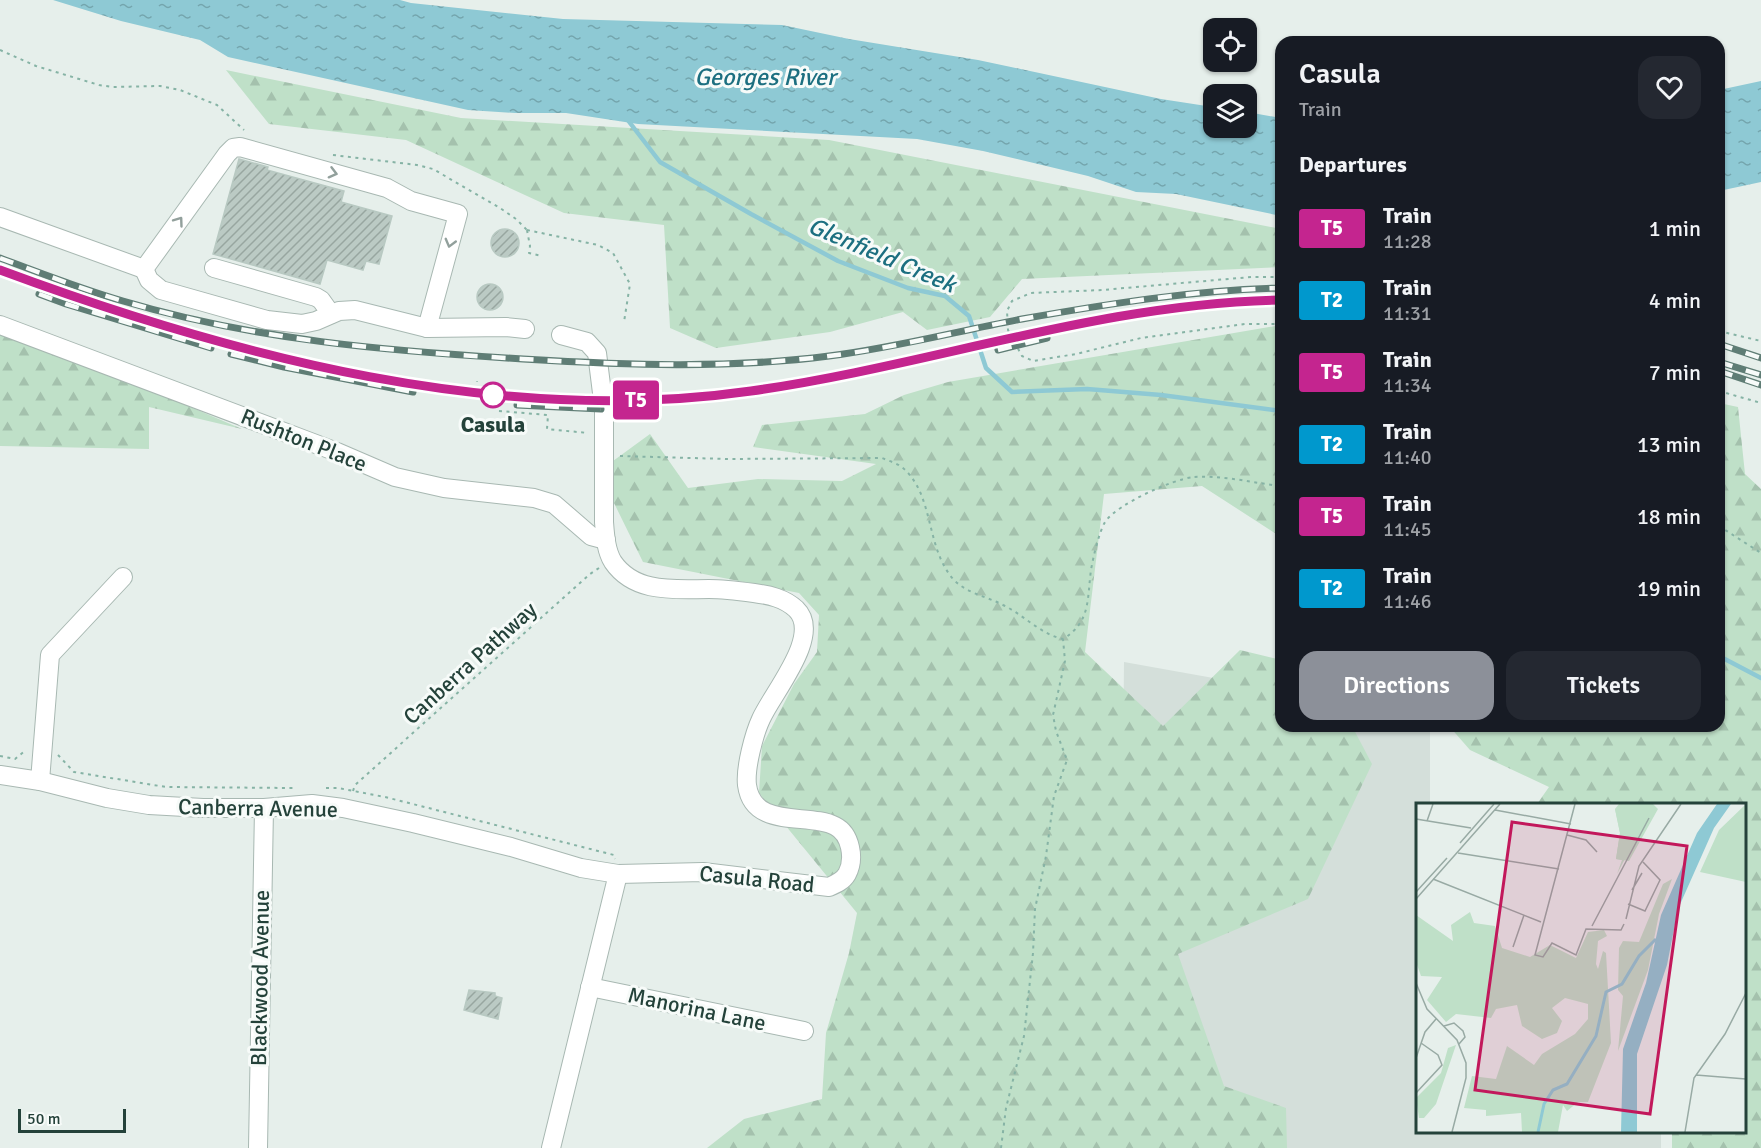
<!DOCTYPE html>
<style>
:root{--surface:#171b24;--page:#242831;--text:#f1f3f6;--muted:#9ea1a6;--accent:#8c9099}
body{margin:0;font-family:Signika,sans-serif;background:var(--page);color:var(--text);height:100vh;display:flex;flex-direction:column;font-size:22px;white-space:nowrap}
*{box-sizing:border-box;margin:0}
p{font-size:20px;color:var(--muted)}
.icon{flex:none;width:33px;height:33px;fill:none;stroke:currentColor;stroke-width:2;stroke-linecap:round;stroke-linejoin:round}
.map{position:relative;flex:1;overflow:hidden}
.details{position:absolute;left:1275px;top:36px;width:450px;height:696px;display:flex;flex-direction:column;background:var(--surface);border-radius:18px;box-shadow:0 2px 4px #0004}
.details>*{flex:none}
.badge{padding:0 12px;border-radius:4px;font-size:21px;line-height:39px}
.tools{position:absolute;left:1203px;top:18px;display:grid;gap:12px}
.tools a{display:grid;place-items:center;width:54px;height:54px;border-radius:12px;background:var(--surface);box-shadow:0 2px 4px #0004;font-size:30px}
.scale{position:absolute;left:18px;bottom:15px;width:108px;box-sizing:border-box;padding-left:6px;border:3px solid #24423a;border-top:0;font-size:16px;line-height:21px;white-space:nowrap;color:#24423a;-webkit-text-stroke:4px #f7fbf9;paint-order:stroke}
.map>.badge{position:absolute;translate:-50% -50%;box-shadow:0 0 0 3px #fff}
h2{padding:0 24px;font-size:22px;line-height:54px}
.round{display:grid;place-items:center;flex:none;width:63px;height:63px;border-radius:18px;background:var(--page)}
.summary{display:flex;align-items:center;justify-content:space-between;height:102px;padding:0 24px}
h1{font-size:28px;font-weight:600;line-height:45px}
.button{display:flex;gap:12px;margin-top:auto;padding:12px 24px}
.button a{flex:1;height:69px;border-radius:18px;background:var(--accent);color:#fff;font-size:24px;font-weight:600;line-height:69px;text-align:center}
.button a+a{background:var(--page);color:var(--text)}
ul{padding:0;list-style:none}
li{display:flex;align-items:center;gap:18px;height:72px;padding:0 24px}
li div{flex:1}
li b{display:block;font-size:22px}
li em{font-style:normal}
li .badge{min-width:66px;font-weight:700;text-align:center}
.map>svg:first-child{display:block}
.built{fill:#d4dfda}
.forest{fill:url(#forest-firs)}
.water{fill:url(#water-ripples)}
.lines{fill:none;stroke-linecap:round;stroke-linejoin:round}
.stream{stroke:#8ec9d4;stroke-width:4.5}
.building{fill:url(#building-hatch);stroke:#b8c9c2;stroke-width:1.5}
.minor-casing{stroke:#a8b8b2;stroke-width:20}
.path{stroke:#86b3a5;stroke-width:2;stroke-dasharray:3 4.5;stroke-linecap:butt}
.minor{stroke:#fff;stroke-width:18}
.rail-casing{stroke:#5f7d75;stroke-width:7}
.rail{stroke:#f7fbf9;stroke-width:4.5;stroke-dasharray:14;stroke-linecap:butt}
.oneway{stroke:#92a09c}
.line-casing{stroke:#fff;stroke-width:14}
.line{stroke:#c4258f;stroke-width:9}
.stop-dot{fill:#fff;stroke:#c4258f;stroke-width:3}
.labels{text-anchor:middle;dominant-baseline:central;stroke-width:6;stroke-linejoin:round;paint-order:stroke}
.stop-label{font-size:22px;font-weight:bold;fill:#24423a;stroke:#f7fbf9}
.street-label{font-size:22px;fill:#24423a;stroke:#f7fbf9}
.water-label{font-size:24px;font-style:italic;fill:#1c6f80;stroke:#f7fbf9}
.inset-river{fill:none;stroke:#8ec9d4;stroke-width:3}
.inset-road{fill:none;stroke:#98aaa4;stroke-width:1.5}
.view{fill:#c2185b;fill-opacity:0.15;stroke:#c2185b;stroke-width:3}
.inset-edge{fill:none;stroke:#24423a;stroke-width:3}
</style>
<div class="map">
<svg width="1761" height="1148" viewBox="0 0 1761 1148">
<defs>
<pattern id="forest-firs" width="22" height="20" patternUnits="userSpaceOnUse" patternTransform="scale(1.5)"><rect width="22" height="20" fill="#bfe0c8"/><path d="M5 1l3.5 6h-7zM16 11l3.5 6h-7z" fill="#a4c1ad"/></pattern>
<pattern id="water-ripples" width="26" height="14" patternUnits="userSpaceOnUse" patternTransform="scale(1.5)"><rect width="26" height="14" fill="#8ec9d4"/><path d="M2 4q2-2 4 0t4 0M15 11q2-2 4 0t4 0" fill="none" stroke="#74a5ad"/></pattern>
<pattern id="building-hatch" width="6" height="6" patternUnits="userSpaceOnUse" patternTransform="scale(1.5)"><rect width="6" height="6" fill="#bbcac4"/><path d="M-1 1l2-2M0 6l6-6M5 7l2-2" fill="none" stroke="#98a6a0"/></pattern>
</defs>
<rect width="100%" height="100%" fill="#e6efeb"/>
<polygon class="built" points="1124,662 1281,690 1281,726 1430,726 1430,804 1418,804 1418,1132 1661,1132 1661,1148 1137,1148 1120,1103"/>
<g class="forest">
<polygon points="226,70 461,118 829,140 1281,229 1281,267 1022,279 990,317 927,330 903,312 830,332 716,348 670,328 664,225 564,213 406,140 269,124"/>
<polygon points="1281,325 1281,537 1202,486 1104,494 1085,652 1163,726 1240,650 1281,660 1281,726 1352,726 1372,764 1308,899 1178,954 1224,1086 1286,1108 1287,1148 707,1148 744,1119 822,1099 826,1033 849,953 857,913 759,793 762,746 794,684 817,652 819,615 799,593 643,562 614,503 613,461 650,434 688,488 758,479 842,481 876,464 753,447 762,425 865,414 904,395 948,382"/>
<polygon points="0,332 125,379 242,429 149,407 149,449 0,446"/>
<polygon points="1719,403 1738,407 1745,474 1761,489 1761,1148 1672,1148 1672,1132 1744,1132 1744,804 1537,804 1549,787 1470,750 1449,726 1719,726"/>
</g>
<g class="water">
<polygon points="53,0 400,0 411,3 563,19 782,25 849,39 978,60 1161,99 1213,107 1214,128 1246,128 1247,112 1281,118 1281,216 1176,194 1136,192 1088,176 983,151 917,139 638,124 566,113 515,113 468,110 228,57 200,40 121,21"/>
<polygon points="1761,81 1761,182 1719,191 1719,90"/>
</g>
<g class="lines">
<g class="stream">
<polyline points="627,119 660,162 751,214 838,261 908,288 945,296 969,316 986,368 1012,392 1087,389 1161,395 1281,411"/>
<polyline points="1719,656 1761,678"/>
</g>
</g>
<g class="building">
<polygon points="239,159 268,167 267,170 344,191 341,202 392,216 379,264 366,261 363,270 327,260 320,284 213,254"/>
<circle cx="505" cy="243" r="14"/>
<circle cx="490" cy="297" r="13"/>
<polygon points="469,990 495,993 495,996 502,998 498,1019 464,1010"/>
</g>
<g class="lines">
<defs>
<g id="minor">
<polyline points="0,217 144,269"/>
<polyline points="214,268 316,297 321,300 331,314"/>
<polyline points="144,269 227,154 233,148 240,147 387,188 411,201 458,214 427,328"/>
<polyline points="144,269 149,280 161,290 267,320 302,324 316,321 339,311 355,310 427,328 506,327 525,329"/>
<polyline points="0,325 337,452 395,477 444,488 534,498 554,504 591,536 606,540"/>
<path d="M0,775L40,781L107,798L149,805L203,808H264L312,804L343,808L413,823L511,847L581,868L618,874L703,872L829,887C836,884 843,881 847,874C855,859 851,834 835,826C808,812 753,830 747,785C745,768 754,734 761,719C773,692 823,635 796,609C784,598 769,595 754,593C739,591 724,589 709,589C675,589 635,594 613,562C606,551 605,535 604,522V409L597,353L587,342L561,335"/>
<polyline points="40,781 50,655 123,577"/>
<polyline points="590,987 804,1031"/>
<polyline points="258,1148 264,808"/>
<polyline points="551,1148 618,874"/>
</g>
</defs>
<use href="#minor" class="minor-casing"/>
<g class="path">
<polyline points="0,50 36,66 99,85 113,87 160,86 180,90 217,105 244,130"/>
<polyline points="333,155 417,165 433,169 500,208 516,219 527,230"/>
<polyline points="527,230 598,245 613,253 630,284 624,322"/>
<polyline points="527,230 530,246 529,253 542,256"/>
<polyline points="1281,277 1251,277 1102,290 1031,293 1012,301 1007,311 1008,330 1022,356 1033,361 1076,354 1141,338 1245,324 1281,324"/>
<polyline points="1719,331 1761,341"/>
<polyline points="476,389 477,381"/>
<polyline points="1719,391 1761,403"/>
<polyline points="499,411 548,415 547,429 588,433"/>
<path d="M620,456L727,459L882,458C889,461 897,463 903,468C935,496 925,548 954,580C968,594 986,596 1003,605C1024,615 1040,634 1063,639C1091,622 1087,599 1091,570C1093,558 1099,532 1105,522C1117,504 1173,479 1194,477C1223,475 1253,483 1281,486"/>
<polyline points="1719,526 1761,553"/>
<polyline points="58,755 74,772 166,787 293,788"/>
<polyline points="0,756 15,759 26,750"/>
<polyline points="326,788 338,788 385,797 614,855 615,859"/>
<polyline points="353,791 355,785 590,574 599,568"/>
<polyline points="1001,1148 1006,1108 1024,1036 1033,953 1035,909 1046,856 1054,796 1067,760 1056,731 1053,715 1065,661 1063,639"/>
</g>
<use href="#minor" class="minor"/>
<defs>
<g id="rail">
<path d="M0,258C41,273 81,289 123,301C254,340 388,351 523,359C625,365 728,369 829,356C894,348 958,331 1022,319C1107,304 1194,290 1281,288"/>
<path d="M0,270C233,357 501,427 751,391C928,366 1101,303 1281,300"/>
<polyline points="39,294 66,304 211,348"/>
<polyline points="1719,344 1761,358"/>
<polyline points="998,350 1047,338"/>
<polyline points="231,354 284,367 413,392"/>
<polyline points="1719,362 1761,375"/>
<polyline points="1719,371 1761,385"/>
<polyline points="517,405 601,409"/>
</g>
</defs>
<use href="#rail" class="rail-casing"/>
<use href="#rail" class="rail"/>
</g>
<defs><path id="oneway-chevron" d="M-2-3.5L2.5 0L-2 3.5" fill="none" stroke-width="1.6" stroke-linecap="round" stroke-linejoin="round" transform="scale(1.5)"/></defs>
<g class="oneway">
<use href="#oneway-chevron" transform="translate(333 173) rotate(15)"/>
<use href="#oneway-chevron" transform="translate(179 221) rotate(-54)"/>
<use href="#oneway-chevron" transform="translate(450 243) rotate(105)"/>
</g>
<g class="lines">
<defs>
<path id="line" d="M0,270C234,357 500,427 751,391C929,366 1100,303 1281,300"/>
</defs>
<use href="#line" class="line-casing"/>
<use href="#line" class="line"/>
</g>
<circle class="stop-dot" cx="493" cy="395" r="12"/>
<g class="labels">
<g class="stop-label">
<text x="493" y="424">Casula</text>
</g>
<g class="street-label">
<text transform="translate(304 440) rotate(22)">Rushton Place</text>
<text transform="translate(470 663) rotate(-42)">Canberra Pathway</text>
<text transform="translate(258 808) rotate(1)">Canberra Avenue</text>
<text transform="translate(757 879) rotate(6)">Casula Road</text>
<text transform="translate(260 978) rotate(-89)">Blackwood Avenue</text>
<text transform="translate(697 1009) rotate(12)">Manorina Lane</text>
</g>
<g class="water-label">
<text x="765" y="77">Georges River</text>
<text transform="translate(882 255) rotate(23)">Glenfield Creek</text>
</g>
</g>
<g transform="translate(1416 803)">
<rect width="330" height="330" fill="#e6efeb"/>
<path d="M203,1H237L242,6L213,58L200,56L204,30L199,6Z" fill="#bfe0c8"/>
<path d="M330,1V79L284,69L303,27ZM216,3L229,14V18L201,71L206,57L200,56L204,30L199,6ZM256,76L243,111L232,167L202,248L207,193L202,187L203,145L207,138L223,139L247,81ZM54,109L58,120L79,123L86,145L114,154L134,142L160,155L172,129L188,127L191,133L182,138L180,161L182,166L187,148L190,150L195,240L172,299H162L151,308L147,302L142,329H106L105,310L70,313V307L48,305L56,273L80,276L91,243L118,262L126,251L159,231L172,216V201L149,195L136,205L146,218L141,230L126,236L106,223L101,202L80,206L75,215L40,211L30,219L11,197L26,174L5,173L0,159V112L37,138L35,122ZM40,242L20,301L8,315H3L0,295L25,270L32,245Z" fill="#bfe0c8"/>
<path d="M301,1H315L298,25L262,106L251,162L221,251V329H205L207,246L230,180L245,112L281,30Z" fill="#8ec9d4"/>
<path class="inset-river" d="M122,329L128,301L137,287L151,281L180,233L190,189L206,181L223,153L240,136"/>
<path class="inset-road" d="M159,1L119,152L127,154L136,140L160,152L170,126L205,127L208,121M79,7L155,21M0,16L55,25M11,18L17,1M151,32L170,37L181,49M44,40L78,1M42,50L143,66M17,76L125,119M216,87L226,70M0,89L31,55M0,96L84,1M212,101L229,108L244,77L227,59M210,116L223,63L265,1M176,123L233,15M97,144L108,112M0,180L11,206L41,237L50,260V275L36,329M28,223L38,220L47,228L49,234L43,241M0,255L9,229L20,216M280,272L330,276M0,290L26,262L22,252L5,240M269,329L278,275L309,231L330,190"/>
<path class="view" d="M96,19L271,43L234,311L59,287Z"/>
<rect width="330" height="330" class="inset-edge"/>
</g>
</svg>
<div class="tools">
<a><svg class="icon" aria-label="locate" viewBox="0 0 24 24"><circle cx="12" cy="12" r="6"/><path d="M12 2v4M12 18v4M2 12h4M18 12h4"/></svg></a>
<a><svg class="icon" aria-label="layers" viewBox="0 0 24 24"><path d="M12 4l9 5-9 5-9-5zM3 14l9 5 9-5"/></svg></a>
</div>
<div class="scale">50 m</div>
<b class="badge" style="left:636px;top:400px;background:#c4258f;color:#fff">T5</b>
<section class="details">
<div class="summary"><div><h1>Casula</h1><p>Train</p></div><a class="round"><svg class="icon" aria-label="heart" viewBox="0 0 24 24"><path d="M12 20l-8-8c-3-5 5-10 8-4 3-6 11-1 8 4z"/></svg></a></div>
<h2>Departures</h2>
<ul>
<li><span class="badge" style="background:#c4258f;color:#fff">T5</span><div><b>Train</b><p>11:28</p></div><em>1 min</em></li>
<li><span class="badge" style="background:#0098cd;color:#fff">T2</span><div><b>Train</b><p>11:31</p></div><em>4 min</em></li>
<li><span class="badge" style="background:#c4258f;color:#fff">T5</span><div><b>Train</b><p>11:34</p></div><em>7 min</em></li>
<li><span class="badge" style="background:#0098cd;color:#fff">T2</span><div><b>Train</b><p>11:40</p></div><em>13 min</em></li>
<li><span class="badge" style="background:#c4258f;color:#fff">T5</span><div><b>Train</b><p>11:45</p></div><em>18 min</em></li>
<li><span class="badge" style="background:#0098cd;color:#fff">T2</span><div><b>Train</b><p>11:46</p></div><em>19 min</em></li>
</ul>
<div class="button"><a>Directions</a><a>Tickets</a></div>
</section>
</div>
